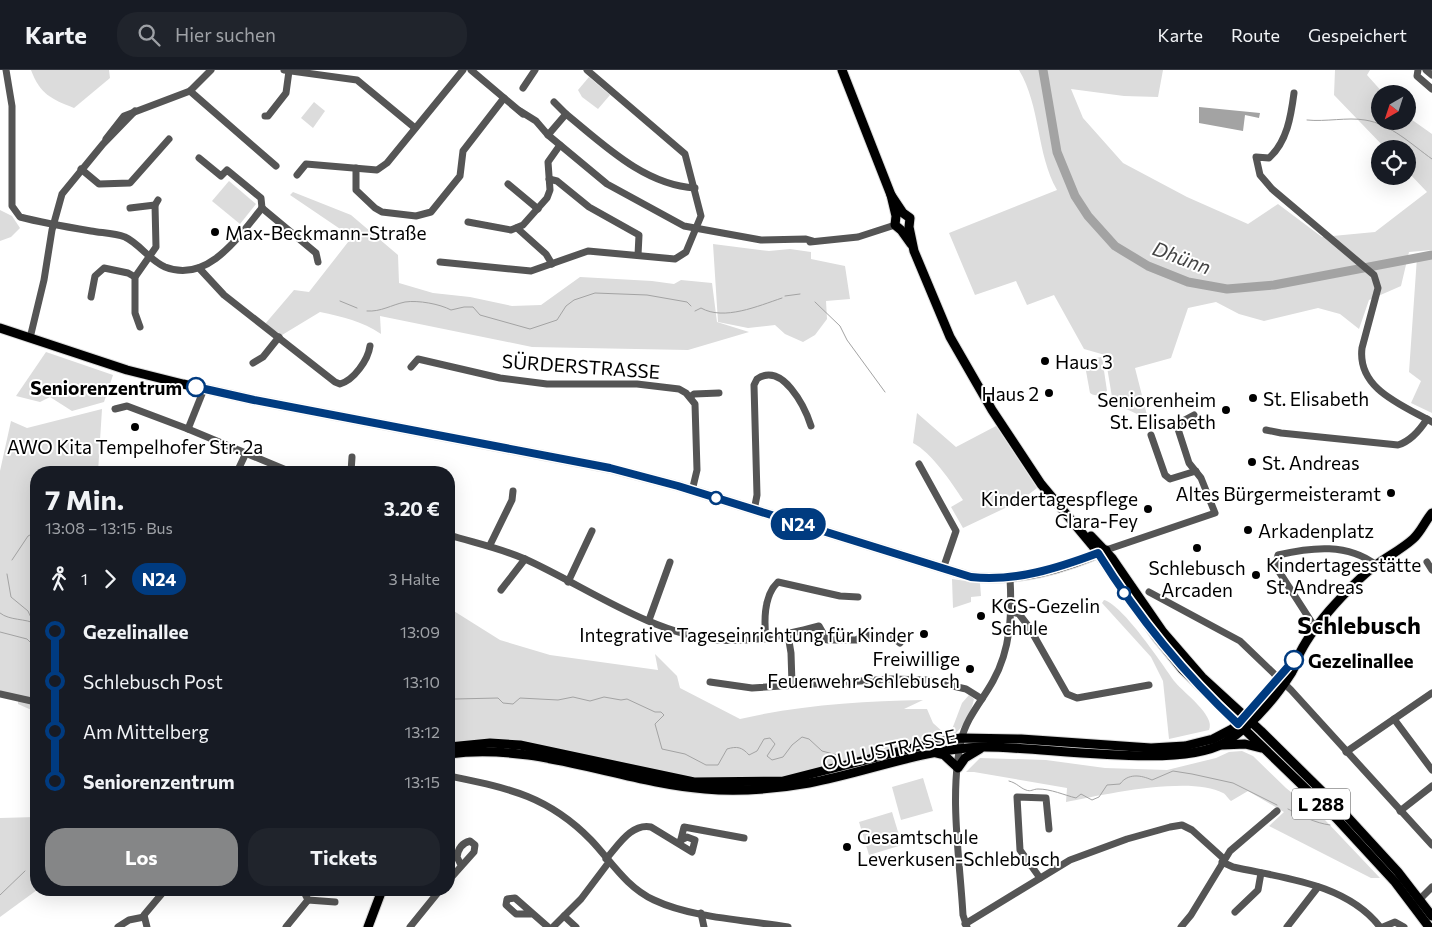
<!DOCTYPE html>
<html lang="de">
<meta charset="utf-8">
<style>
:root{--surface:#171b24;--page:#20242c;--text:#f1f3f6;--muted:#9ea1a6;--line:#363941;--accent:#858687}
body{margin:0;font-family:Commissioner,sans-serif;background:var(--page);color:var(--text);height:100vh;display:flex;flex-direction:column;font-size:19px;white-space:nowrap}
*{box-sizing:border-box;margin:0}
p{font-size:16px;color:var(--muted)}
.icon{flex:none;width:28px;height:28px;fill:none;stroke:currentColor;stroke-width:2;stroke-linecap:round;stroke-linejoin:round}
.map{position:relative;flex:1;overflow:hidden}
.details{position:absolute;left:30px;top:396px;width:425px;height:430px;display:flex;flex-direction:column;background:var(--surface);border-radius:20px;box-shadow:0 5px 20px #0002}
.details>*{flex:none}
.badge{padding:0 10px;border-radius:16px;font-size:18px;line-height:32px}
.needle{width:32px;rotate:219deg}
.buttons{position:absolute;left:1371px;top:15px;display:grid;gap:10px}
.buttons a{display:grid;place-items:center;width:45px;height:45px;border-radius:50%;background:var(--surface);box-shadow:0 5px 20px #0002;font-size:25px}
.map>.badge{position:absolute;translate:-50% -50%;box-shadow:0 0 0 2px #fff}
.legs{display:flex;align-items:center;gap:8px;height:55px;padding:0 15px;font-size:16px}
.legs p{margin-inline-start:auto}
.summary{display:flex;align-items:center;justify-content:space-between;height:85px;padding:0 15px}
h1{font-size:28px;font-weight:700;line-height:38px}
.button{display:flex;gap:10px;margin-top:auto;padding:10px 15px}
.button a{flex:1;height:58px;border-radius:20px;background:var(--accent);color:#fff;font-size:20px;font-weight:700;line-height:58px;text-align:center}
.button a+a{background:var(--page);color:var(--text)}
ul{padding:0 15px;list-style:none}
li{display:flex;align-items:center;gap:18px;height:50px;font-size:19px}
li i{display:grid;place-items:center;width:8px;height:100%;margin:0 6px;background:currentColor}
li i::after{content:'';width:12px;height:12px;margin:-6px;border:4px solid;border-radius:50%;background:var(--surface)}
li p{margin-inline-start:auto}
li:first-child i{background:linear-gradient(#0000 50%,currentColor 0)}
li:last-child i{background:linear-gradient(currentColor 50%,#0000 0)}
header{display:flex;align-items:center;gap:30px;box-sizing:border-box;height:70px;padding:0 25px;background:var(--surface);border-bottom:1px solid var(--line)}
header strong{font-size:24px}
nav{display:flex;gap:28px;margin-inline-start:auto;font-size:18px}
.search{width:350px;height:45px;background:var(--page);display:flex;align-items:center;gap:12px;box-sizing:border-box;padding:0 18px;border-radius:20px;color:var(--muted);font-size:19px}
.map>svg:first-child{display:block}
.green{fill:#dcdcdc}
.water{fill:#a3a3a3}
.lines{fill:none;stroke-linecap:round;stroke-linejoin:round}
.stream{stroke:#a3a3a3;stroke-width:1}
.river{stroke:#a3a3a3;stroke-width:9}
.major-casing{stroke:#dbdbdb;stroke-width:11}
.minor{stroke:#555;stroke-width:7}
.major{stroke:#000;stroke-width:9}
.line-1-casing{stroke:#fff;stroke-width:11}
.line-1{stroke:#003b80;stroke-width:8}
.poi-dot{fill:#000;stroke:#fff;stroke-width:2}
.stop-1-dot{fill:#fff;stroke:#003b80;stroke-width:2.5}
.labels{text-anchor:middle;dominant-baseline:central;stroke-width:4;stroke-linejoin:round;paint-order:stroke}
.shield{fill:#fff;stroke:#4c4c4c;stroke-width:1}
.shield-label{font-size:18px;font-weight:bold;fill:#000}
.poi-label{font-size:19px;fill:#000;stroke:#fff;text-anchor:start}
.street-label{font-size:19px;fill:#000;stroke:#fff}
.stop-label{font-size:19px;font-weight:bold;fill:#000;stroke:#fff;text-anchor:end}
.water-label{font-size:20px;font-style:italic;fill:#444;stroke:#fff}
.district-label{font-size:24px;font-weight:bold;fill:#000;stroke:#fff}
</style>
<header>
<strong>Karte</strong>
<div class="search"><svg class="icon" aria-label="search" viewBox="0 0 24 24"><circle cx="10" cy="10" r="6"/><path d="M15 15l6 6"/></svg>Hier suchen</div>
<nav><a>Karte</a><a>Route</a><a>Gespeichert</a></nav>
</header>
<div class="map">
<svg width="1432" height="857" viewBox="0 0 1432 857">
<rect width="100%" height="100%" fill="#fff"/>
<g class="green">
<path d="M31,0H109L110,8L74,38C51,29 40,24 31,0Z"/>
<path d="M1019,0H1163L1158,27L1124,26L1071,19L1083,48L1123,93L1187,127L1248,154L1278,134L1322,167L1375,162L1427,122L1408,102V79H1386L1334,25L1335,0H1370L1367,5L1384,24H1380V51H1408V47L1432,64V180L1409,182L1401,216L1369,230L1359,259L1340,244L1318,238L1264,251L1239,244L1216,232L1188,238L1171,288L1135,298L1148,349L1113,333L1105,285L1084,279L1054,225L1027,235L1016,211L975,225L949,163L1057,120C1036,83 1041,37 1019,0Z"/>
<polygon points="589,7 610,25 598,39 582,27 578,20"/>
<polygon points="314,32 325,41 313,58 301,48"/>
<polygon points="229,111 256,134 240,154 212,131"/>
<path d="M293,122L351,145L398,185L399,213L433,223L470,227L512,236L541,235L580,207L652,211L674,214L681,210L712,213L717,252L749,262L688,280L532,277L380,246L381,264C362,251 343,247 320,242L282,265L265,254L294,220L309,222L352,167L290,125Z"/>
<polygon points="0,140 12,146 20,158 11,167 0,171"/>
<polygon points="713,174 769,181 790,179 811,182 811,189 845,196 850,229 826,231 827,249 815,265 803,272 785,264 775,255 748,258 718,252"/>
<polygon points="1432,185 1432,343 1411,333 1421,311 1409,302 1417,187"/>
<polygon points="46,282 113,305 104,332 72,341 50,327 40,332 16,326"/>
<path d="M1102,287L1107,321C1102,325 1095,327 1090,323L1084,290Z"/>
<polygon points="102,339 98,402 36,402 36,642 18,634 18,626 0,621 0,401 11,351 27,358"/>
<path d="M917,343L956,377L996,356L1037,418L1020,431L963,458L951,437L963,430C952,413 931,382 913,373Z"/>
<polygon points="952,509 980,513 981,526 971,527 971,532 953,538"/>
<path d="M1104,530C1123,535 1162,594 1175,612C1184,623 1216,646 1209,660L1169,669L1163,611L1151,587L1102,533Z"/>
<path d="M449,538L500,570L550,585L658,600L655,584L677,606L680,618L740,649C800,635 862,631 923,630L904,639H927L933,653L944,663L951,662L962,633L969,625L974,629C971,643 964,658 952,666L786,707L704,710L492,669L449,672Z"/>
<path d="M1242,681L1253,686L1286,718L1325,750L1380,808H1371L1269,756L1284,742L1248,721L1231,731C1228,729 1226,724 1223,723C1191,705 1101,725 1066,732L1067,718L974,702H966L980,688L1046,690L1105,698L1167,700L1216,688L1229,682Z"/>
<polygon points="923,708 933,741 901,750 892,717"/>
<polygon points="892,742 902,775 869,785 859,752"/>
<polygon points="36,747 37,820 0,847 0,748"/>
</g>
<polygon class="water" points="1199,37 1260,43 1259,48 1245,45 1243,61 1199,53"/>
<g class="lines">
<g class="stream">
<path d="M1307,50C1326,52 1347,47 1365,50C1391,54 1412,75 1432,89"/>
<polyline points="785,226 800,224"/>
<polyline points="340,231 357,238"/>
<polyline points="815,232 840,256 847,270 885,322"/>
<path d="M367,241C381,242 391,235 405,232C418,230 440,234 451,240L464,237H473L480,245L530,259L557,250L566,236L574,230L595,223L647,225L687,232L691,236"/>
<path d="M695,241L701,238C724,251 758,236 782,228"/>
<polyline points="12,490 28,466 36,462"/>
<polyline points="7,504 11,527 28,541 33,552"/>
<path d="M0,543C10,551 25,548 36,554"/>
<polyline points="0,562 27,569 36,578"/>
<path d="M449,627L455,629L498,628L503,633L513,634L520,628L558,630L573,627L590,631L604,627L621,630L627,629L655,642H661L664,645L655,654L662,679L685,684L706,695H718L727,679C737,676 742,677 749,685L757,681L764,669L770,668L775,674L767,686L772,690L783,687L792,675L802,667L809,669L822,681L837,685"/>
<path d="M1009,711C1017,713 1020,718 1026,720C1031,722 1033,719 1038,719C1051,719 1064,725 1076,728L1081,724L1092,730L1099,727L1107,715L1120,714C1128,703 1141,705 1152,710L1173,701L1192,704L1233,713L1277,735"/>
<path d="M1288,739C1302,746 1315,753 1330,755"/>
<polyline points="0,825 25,801"/>
</g>
<polyline class="river" points="1043,0 1057,82 1075,126 1088,146 1115,176 1148,196 1188,212 1227,219 1274,215 1432,185"/>
<defs>
<g id="major">
<polyline points="842,0 891,125 896,146 895,155 901,160 911,174"/>
<polyline points="891,125 903,143 910,148 909,157 914,181 950,267 992,340 1041,414 1092,475 1157,568 1182,599 1336,748 1395,812 1429,857"/>
<path d="M0,258L127,300L183,314L254,330L609,398L678,416L971,507C1016,512 1066,499 1106,480"/>
<polyline points="1091,466 1112,488 1163,562 1202,607 1261,661 1342,741 1398,802 1432,846"/>
<polyline points="1222,675 1245,674 1261,678"/>
<polyline points="449,677 490,673 520,675 694,712 783,711 932,673 961,668 1021,669 1151,678 1185,676 1213,669 1232,659 1253,640 1292,593"/>
<polyline points="936,683 944,685 958,698 965,688 980,679"/>
<path d="M449,684C537,672 619,712 705,719C740,722 775,719 809,713C868,702 922,679 982,677C1041,676 1177,700 1224,673C1252,656 1274,630 1292,602C1295,597 1296,592 1298,587C1305,571 1318,554 1329,541C1343,525 1359,508 1376,495C1388,486 1402,479 1413,469C1421,462 1425,451 1432,443"/>
<polyline points="368,857 382,820"/>
</g>
</defs>
<use href="#major" class="major-casing"/>
<g class="minor">
<path d="M6,0L12,36V136L20,147C43,153 67,157 91,161C102,163 114,163 125,167C140,174 149,190 165,197C208,214 239,166 262,138"/>
<polyline points="284,0 357,10 415,58"/>
<polyline points="471,0 523,44"/>
<polyline points="1418,0 1417,6 1432,19"/>
<polyline points="1426,0 1432,5"/>
<polyline points="523,18 535,0"/>
<polyline points="190,21 276,96"/>
<path d="M1294,23C1291,46 1287,72 1269,88L1256,87L1260,105L1272,119L1374,205L1378,218L1362,278C1357,319 1402,335 1432,352"/>
<polyline points="554,32 566,44"/>
<polyline points="520,41 536,51 548,65 607,114 684,156 761,170 806,169 813,171"/>
<polyline points="265,46 268,46 286,23 289,1"/>
<path d="M548,65L566,44C603,74 644,115 695,118"/>
<polyline points="106,69 124,46 190,21 211,0"/>
<polyline points="199,88 221,106 227,100 261,128 262,138"/>
<polyline points="356,98 356,120 375,138 382,142 416,146 431,142 460,106 463,81 504,28"/>
<polyline points="81,99 99,114 130,113 169,69"/>
<polyline points="297,105 306,94 377,100 387,93 463,0"/>
<polyline points="549,109 557,111 589,137 639,165 638,185"/>
<polyline points="508,114 538,139"/>
<polyline points="130,138 155,135"/>
<polyline points="262,138 316,183 318,192"/>
<polyline points="468,152 511,160 523,155 547,128 550,120 548,92 560,75"/>
<polyline points="517,158 546,184 552,194"/>
<polyline points="810,172 858,167 895,155"/>
<polyline points="440,192 531,201 588,181 675,189 686,182 701,146 685,84 587,0"/>
<path d="M199,198L224,225L335,312L340,314C354,310 368,290 370,276"/>
<polyline points="91,227 95,206 104,198 128,203 135,207"/>
<polyline points="140,257 135,243 135,207 156,177 155,135 158,130"/>
<polyline points="30,268 44,210 52,160 62,124 103,74 135,41"/>
<polyline points="253,293 263,287 279,267"/>
<polyline points="411,297 418,289 500,308 547,314 637,314 679,319 686,323 695,334 697,400 692,421"/>
<polyline points="690,327 694,324 719,323"/>
<polyline points="115,339 127,336 188,359 291,402"/>
<polyline points="188,359 204,319"/>
<path d="M1266,360L1281,363L1398,375C1411,371 1420,360 1427,349"/>
<polyline points="1151,365 1165,405 1170,409 1196,401"/>
<polyline points="919,394 956,461 943,499"/>
<polyline points="237,402 246,383"/>
<polyline points="351,402 352,387"/>
<path d="M754,441L757,425L754,315L757,309C782,291 805,337 811,356"/>
<path d="M449,465C475,473 500,478 525,489C585,516 651,564 718,570C753,573 785,565 819,556L827,570H856L866,565L894,568L900,573"/>
<polyline points="490,475 512,430 513,421"/>
<polyline points="1106,480 1215,443 1201,408 1189,393 1178,359 1179,353 1194,345"/>
<polyline points="1427,492 1432,500"/>
<polyline points="568,512 592,461"/>
<polyline points="501,520 525,489"/>
<polyline points="1149,522 1240,571 1291,620 1432,775"/>
<polyline points="1012,542 1019,544 1029,557 1067,624 1077,628 1149,615"/>
<polyline points="649,550 670,492"/>
<path d="M1316,559L1278,500L1276,494L1278,485C1312,477 1348,473 1376,495"/>
<polyline points="788,565 791,583 792,614"/>
<path d="M766,569C764,551 764,525 778,512L840,526L858,527"/>
<polyline points="710,612 752,618 892,609 927,610 966,619 982,629"/>
<polyline points="0,624 36,632"/>
<polyline points="1394,649 1432,700"/>
<polyline points="1346,682 1432,623"/>
<path d="M449,706C507,718 547,725 591,770C611,791 626,817 654,830C692,848 746,850 788,857"/>
<polyline points="1400,741 1432,716"/>
<polyline points="680,773 684,757 744,768"/>
<path d="M606,789C618,776 631,753 651,757L692,782L695,770L687,767L681,770"/>
<path d="M1222,792L1233,797C1282,808 1346,813 1380,857"/>
<polyline points="1040,808 1020,780 1017,727 1046,728 1049,759"/>
<path d="M449,810L474,782L475,775L470,771C462,773 458,779 457,787L461,795"/>
<polyline points="308,830 335,832"/>
<polyline points="1417,832 1432,817"/>
<polyline points="1235,842 1258,820 1261,803"/>
<polyline points="701,843 704,857"/>
<polyline points="533,844 516,844 506,835 507,829 515,828 548,857"/>
<polyline points="564,846 576,857"/>
<polyline points="965,854 1070,790 1127,769 1170,757 1182,755 1192,760 1224,789"/>
<polyline points="118,857 129,850 144,847"/>
<polyline points="147,857 144,845 165,820"/>
<polyline points="286,857 308,830 303,820"/>
<polyline points="410,857 440,820"/>
<polyline points="553,857 581,829 609,792"/>
<path d="M967,857L963,845C960,790 949,726 961,671C966,648 982,631 993,611C1011,579 1012,543 1010,508"/>
<polyline points="1181,857 1191,845 1230,781 1277,741"/>
<polyline points="1287,857 1318,817"/>
<polyline points="1383,857 1395,852 1404,857"/>
</g>
<use href="#major" class="major"/>
</g>
<g class="lines">
<defs>
<path id="line-1" d="M196,317L254,330L610,398L678,416L971,507C1015,512 1058,498 1098,483C1138,547 1183,603 1238,654L1294,590"/>
</defs>
<use href="#line-1" class="line-1-casing"/>
<use href="#line-1" class="line-1"/>
</g>
<g class="poi-dot">
<circle cx="215" cy="162" r="5"/>
<circle cx="1045" cy="291" r="5"/>
<circle cx="1049" cy="323" r="5"/>
<circle cx="1253" cy="328" r="5"/>
<circle cx="1226" cy="340" r="5"/>
<circle cx="135" cy="357" r="5"/>
<circle cx="1252" cy="392" r="5"/>
<circle cx="1391" cy="423" r="5"/>
<circle cx="1148" cy="439" r="5"/>
<circle cx="1248" cy="460" r="5"/>
<circle cx="1197" cy="478" r="5"/>
<circle cx="1256" cy="505" r="5"/>
<circle cx="981" cy="546" r="5"/>
<circle cx="924" cy="564" r="5"/>
<circle cx="970" cy="599" r="5"/>
<circle cx="847" cy="777" r="5"/>
</g>
<g class="stop-1-dot">
<circle cx="196" cy="317" r="9"/>
<circle cx="716" cy="428" r="6"/>
<circle cx="1124" cy="523" r="6"/>
<circle cx="1294" cy="590" r="9"/>
</g>
<g class="labels">
<rect class="shield" x="1292" y="718.5" width="58" height="31" rx="4"/>
<g class="shield-label">
<text x="1321" y="734">L 288</text>
</g>
<g class="poi-label">
<text x="225" y="162">Max-Beckmann-Straße</text>
<text x="1055" y="291">Haus 3</text>
<text x="1039" y="323" text-anchor="end">Haus 2</text>
<text x="1263" y="328">St. Elisabeth</text>
<text x="1216" y="329" text-anchor="end">Seniorenheim<tspan x="1216" dy="22">St. Elisabeth</tspan></text>
<text x="135" y="376" text-anchor="middle">AWO Kita Tempelhofer Str. 2a</text>
<text x="1262" y="392">St. Andreas</text>
<text x="1381" y="423" text-anchor="end">Altes Bürgermeisteramt</text>
<text x="1138" y="428" text-anchor="end">Kindertagespflege<tspan x="1138" dy="22">Clara-Fey</tspan></text>
<text x="1258" y="460">Arkadenplatz</text>
<text x="1266" y="494">Kindertagesstätte<tspan x="1266" dy="22">St. Andreas</tspan></text>
<text x="1197" y="497" text-anchor="middle">Schlebusch<tspan x="1197" dy="22">Arcaden</tspan></text>
<text x="991" y="535">KGS-Gezelin<tspan x="991" dy="22">Schule</tspan></text>
<text x="914" y="564" text-anchor="end">Integrative Tageseinrichtung für Kinder</text>
<text x="960" y="588" text-anchor="end">Freiwillige<tspan x="960" dy="22">Feuerwehr Schlebusch</tspan></text>
<text x="857" y="766">Gesamtschule<tspan x="857" dy="22">Leverkusen-Schlebusch</tspan></text>
</g>
<g class="street-label">
<text transform="translate(581 296) rotate(4)">SÜRDERSTRASSE</text>
<text transform="translate(889 679) rotate(-12)">OULUSTRASSE</text>
</g>
<g class="stop-label">
<text x="182" y="317">Seniorenzentrum</text>
<text x="1308" y="590" text-anchor="start">Gezelinallee</text>
</g>
<g class="water-label">
<text transform="translate(1182 187) rotate(20)">Dhünn</text>
</g>
<g class="district-label">
<text x="1359" y="554">Schlebusch</text>
</g>
</g>
</svg>
<div class="buttons">
<a><svg class="needle" viewBox="-14 -14 28 28"><path d="M0-13l5 13h-10z" fill="#e53935"/><path d="M0 13l5-13h-10z" fill="#9ea1a6"/></svg></a>
<a><svg class="icon" aria-label="locate" viewBox="0 0 24 24"><circle cx="12" cy="12" r="6"/><path d="M12 2v4M12 18v4M2 12h4M18 12h4"/></svg></a>
</div>
<b class="badge" style="left:798px;top:454px;background:#003b80;color:#fff">N24</b>
<section class="details">
<div class="summary"><div><h1>7 Min.</h1><p>13:08 – 13:15 · Bus</p></div><b>3.20 €</b></div>
<div class="legs"><svg class="icon" aria-label="walk" viewBox="0 0 24 24"><circle cx="13" cy="4" r="2"/><path d="M13 8l-2 6 4 7M11 14l-3 7M7 12l3-4h3l4 4"/></svg>1<svg class="icon" aria-label="forward" viewBox="0 0 24 24"><path d="M9 5l7 7-7 7"/></svg><b class="badge" style="background:#003b80;color:#fff">N24</b><p>3 Halte</p></div>
<ul>
<li><i style="color:#003b80"></i><b>Gezelinallee</b><p>13:09</p></li>
<li><i style="color:#003b80"></i><span>Schlebusch Post</span><p>13:10</p></li>
<li><i style="color:#003b80"></i><span>Am Mittelberg</span><p>13:12</p></li>
<li><i style="color:#003b80"></i><b>Seniorenzentrum</b><p>13:15</p></li>
</ul>
<div class="button"><a>Los</a><a>Tickets</a></div>
</section>
</div>
